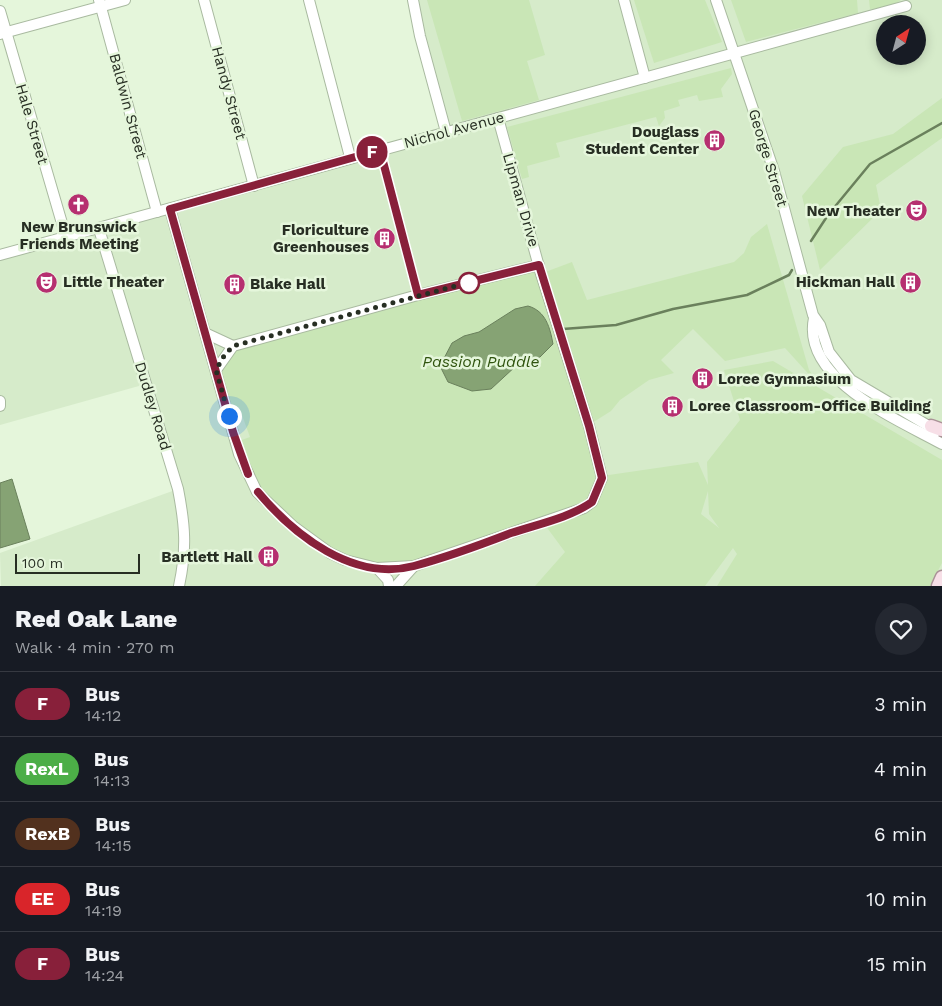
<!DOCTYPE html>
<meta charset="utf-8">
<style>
:root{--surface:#171b24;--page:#242831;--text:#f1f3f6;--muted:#9ea1a6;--line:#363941}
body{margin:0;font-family:"Work Sans",sans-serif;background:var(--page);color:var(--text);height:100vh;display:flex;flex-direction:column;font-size:19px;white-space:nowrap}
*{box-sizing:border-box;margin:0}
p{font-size:16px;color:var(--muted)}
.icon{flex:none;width:28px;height:28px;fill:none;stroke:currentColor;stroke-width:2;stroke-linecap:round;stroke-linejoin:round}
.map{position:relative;height:586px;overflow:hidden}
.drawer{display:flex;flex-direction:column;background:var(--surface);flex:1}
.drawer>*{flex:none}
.badge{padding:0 10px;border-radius:16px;font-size:18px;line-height:32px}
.needle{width:32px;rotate:36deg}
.tools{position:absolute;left:876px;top:15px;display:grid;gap:10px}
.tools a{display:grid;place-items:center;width:50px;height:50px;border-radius:50%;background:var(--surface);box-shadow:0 2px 12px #0003;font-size:25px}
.scale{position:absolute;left:15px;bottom:12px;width:125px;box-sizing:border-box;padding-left:5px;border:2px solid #272e23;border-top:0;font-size:14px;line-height:18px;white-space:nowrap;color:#272e23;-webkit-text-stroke:4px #e5f6db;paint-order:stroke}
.you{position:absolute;width:25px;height:25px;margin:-12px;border:4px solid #fff;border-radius:50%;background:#1a73e8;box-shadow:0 0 0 8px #1a73e833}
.map>.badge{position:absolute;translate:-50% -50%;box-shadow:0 0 0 2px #fff}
.round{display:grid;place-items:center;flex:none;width:52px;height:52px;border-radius:26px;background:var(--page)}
.summary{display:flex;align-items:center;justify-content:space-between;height:85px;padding:0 15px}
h1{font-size:24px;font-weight:800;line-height:38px}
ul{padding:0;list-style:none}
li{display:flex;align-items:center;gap:15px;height:65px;padding:0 15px;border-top:1px solid var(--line)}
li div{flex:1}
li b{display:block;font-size:19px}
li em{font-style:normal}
li .badge{min-width:55px;font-weight:700;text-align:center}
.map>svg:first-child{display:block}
.built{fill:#d6ebca;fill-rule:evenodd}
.green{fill:#c9e6b6;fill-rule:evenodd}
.water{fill:#86a374;stroke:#6a805c}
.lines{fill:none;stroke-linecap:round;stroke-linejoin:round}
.stream{stroke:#6a805c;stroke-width:2.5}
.minor-casing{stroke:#a9baa0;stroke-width:12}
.major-casing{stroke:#ab9398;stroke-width:15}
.minor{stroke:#fff;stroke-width:10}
.major{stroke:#f7dfe7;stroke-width:12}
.line-casing{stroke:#fff;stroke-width:11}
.line{stroke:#88203a;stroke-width:8}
.walk{stroke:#272e23;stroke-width:5;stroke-dasharray:0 9}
.stop-dot{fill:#fff;stroke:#88203a;stroke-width:2.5}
.labels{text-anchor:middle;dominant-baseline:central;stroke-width:5;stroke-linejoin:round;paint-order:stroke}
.street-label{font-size:15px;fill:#272e23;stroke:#e5f6db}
.poi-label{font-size:15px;font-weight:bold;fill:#272e23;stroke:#e5f6db;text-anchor:end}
.water-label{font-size:16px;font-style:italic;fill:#30540f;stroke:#e5f6db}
</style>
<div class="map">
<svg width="942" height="586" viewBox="0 0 942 586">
<rect width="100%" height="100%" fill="#e5f6db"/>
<path class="built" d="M413,0H942V586H1L0,553L178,489L146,384L0,425V255L446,132ZM885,24H918V56H885Z"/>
<g class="green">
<polygon points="427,0 529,0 545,55 527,61 539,100 462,121"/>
<polygon points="634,0 705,0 722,42 654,63"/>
<polygon points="731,0 857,0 858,13 746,42"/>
<path d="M869,0H901C893,6 880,9 870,9Z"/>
<polygon points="731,68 732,74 721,89 723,97 699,101 697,95 678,100 680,106 664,111 665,118 659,126 656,117 556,143 560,157 527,166 529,177 522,179 507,127"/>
<polygon points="942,98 942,138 876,185 881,210 820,270 802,196 843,147 893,134"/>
<path d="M767,224L809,370L816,379L814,380L785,348L725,361L693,329L661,360L674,373L649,380L620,400L611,411L592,423L602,476L698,462L708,485L707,462L740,420L724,370L773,361L942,460V563L930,586H717L737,554L733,548L705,586H535L565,552L545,525L394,570L335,559L259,486L239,441L250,437L239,407L230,410L216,370L233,346L540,267L548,271L572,262L587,300L734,262L744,253L751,237ZM708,491L709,514L719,528L701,514Z"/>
</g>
<g class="water">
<path d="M528,306C546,311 550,328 553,344L540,357L517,365L491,389L472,391L448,382L440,366L452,343L464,336L479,332L515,309Z"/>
<polygon points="12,479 30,539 0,548 0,483"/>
</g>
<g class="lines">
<g class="stream">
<polyline points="811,241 828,215 870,164 942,123"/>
<polyline points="563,329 616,325 673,309 747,295 789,275 792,270"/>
</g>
<defs>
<g id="minor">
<polyline points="99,0 157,212"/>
<polyline points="204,0 254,186"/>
<polyline points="309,0 350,157"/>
<polyline points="413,0 420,36 446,132"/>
<polyline points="624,0 645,78"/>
<polyline points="716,0 774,171 813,315 820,325 829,352 851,380 937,431"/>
<polyline points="0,11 66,237"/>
<polyline points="0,34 125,0"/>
<polyline points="170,209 239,454 257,492 293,526 330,553 345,560 377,568 414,566 584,508 592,502 602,478 589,426 541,274 498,118"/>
<path d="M99,229L178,489C185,525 187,549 179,586"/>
<polyline points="0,255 906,6"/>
<path d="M814,318C801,380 899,420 942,444"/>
<polyline points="205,333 233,346"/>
<polyline points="216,370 233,346 418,295 539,265"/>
<polyline points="0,401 0,406"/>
<polyline points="377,568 388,580 389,586"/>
<polyline points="396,586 414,566"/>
</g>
<g id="major">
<polyline points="931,426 942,430"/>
<polyline points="938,586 942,577"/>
</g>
</defs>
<use href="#minor" class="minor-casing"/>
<use href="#major" class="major-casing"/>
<use href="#minor" class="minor"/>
<use href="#major" class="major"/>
</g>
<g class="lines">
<defs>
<path id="line" d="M248,474L233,432L170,209L380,150L418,295L539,265L589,426L602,478L592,502C569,518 538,524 511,533C480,545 447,557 414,566C353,582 294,535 258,492"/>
</defs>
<use href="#line" class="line-casing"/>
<use href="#line" class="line"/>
<polyline class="walk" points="229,416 216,370 224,356 233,346 474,281 469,283"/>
</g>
<defs>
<symbol id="building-disc" viewBox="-11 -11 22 22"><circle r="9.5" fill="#b62f70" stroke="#e5f6db"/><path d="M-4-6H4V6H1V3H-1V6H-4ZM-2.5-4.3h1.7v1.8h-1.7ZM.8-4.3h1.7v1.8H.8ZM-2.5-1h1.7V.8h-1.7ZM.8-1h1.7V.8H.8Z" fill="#fff"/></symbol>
<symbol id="church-disc" viewBox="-11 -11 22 22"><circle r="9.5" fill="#b62f70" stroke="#e5f6db"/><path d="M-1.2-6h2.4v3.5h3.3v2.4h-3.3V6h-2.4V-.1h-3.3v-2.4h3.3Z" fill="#fff"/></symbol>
<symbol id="theatre-disc" viewBox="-11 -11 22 22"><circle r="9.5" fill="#b62f70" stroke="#e5f6db"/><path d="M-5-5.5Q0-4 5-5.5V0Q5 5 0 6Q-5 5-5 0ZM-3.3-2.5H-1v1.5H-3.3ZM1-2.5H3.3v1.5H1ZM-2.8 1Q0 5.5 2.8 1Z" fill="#fff"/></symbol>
</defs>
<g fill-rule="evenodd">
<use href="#building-disc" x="702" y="128" width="25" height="25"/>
<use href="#church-disc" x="66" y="192" width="25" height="25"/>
<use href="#theatre-disc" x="904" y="198" width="25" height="25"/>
<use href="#building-disc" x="372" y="226" width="25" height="25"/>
<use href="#theatre-disc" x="34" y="270" width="25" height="25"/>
<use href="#building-disc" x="898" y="270" width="25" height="25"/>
<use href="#building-disc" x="222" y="272" width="25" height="25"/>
<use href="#building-disc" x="690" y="366" width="25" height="25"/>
<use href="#building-disc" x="660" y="394" width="25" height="25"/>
<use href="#building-disc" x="256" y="544" width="25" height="25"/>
</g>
<circle class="stop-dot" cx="469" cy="283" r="10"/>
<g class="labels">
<g class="street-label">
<text transform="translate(229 93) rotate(75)">Handy Street</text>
<text transform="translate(128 106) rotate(75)">Baldwin Street</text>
<text transform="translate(32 124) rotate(74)">Hale Street</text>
<text transform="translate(454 130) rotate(-15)">Nichol Avenue</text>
<text transform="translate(768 158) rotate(73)">George Street</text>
<text transform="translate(521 200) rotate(74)">Lipman Drive</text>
<text transform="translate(153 406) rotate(73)">Dudley Road</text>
</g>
<g class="poi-label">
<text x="699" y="132">Douglass<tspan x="699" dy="17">Student Center</tspan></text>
<text x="901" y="211">New Theater</text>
<text x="79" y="227" text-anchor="middle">New Brunswick<tspan x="79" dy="17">Friends Meeting</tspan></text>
<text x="369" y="230">Floriculture<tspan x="369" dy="17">Greenhouses</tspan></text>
<text x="63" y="282" text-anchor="start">Little Theater</text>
<text x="895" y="282">Hickman Hall</text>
<text x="250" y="284" text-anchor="start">Blake Hall</text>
<text x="718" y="379" text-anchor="start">Loree Gymnasium</text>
<text x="689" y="406" text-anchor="start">Loree Classroom-Office Building</text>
<text x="253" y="557">Bartlett Hall</text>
</g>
<g class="water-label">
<text x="481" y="361">Passion Puddle</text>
</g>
</g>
</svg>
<div class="tools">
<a><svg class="needle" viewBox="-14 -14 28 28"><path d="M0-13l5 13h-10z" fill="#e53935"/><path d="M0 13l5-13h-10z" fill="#9ea1a6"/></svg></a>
</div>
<div class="scale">100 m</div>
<div class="you" style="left:229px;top:416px"></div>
<b class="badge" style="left:372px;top:152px;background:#88203a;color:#fff">F</b>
</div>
<section class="drawer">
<div class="summary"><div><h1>Red Oak Lane</h1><p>Walk · 4 min · 270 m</p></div><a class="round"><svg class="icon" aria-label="heart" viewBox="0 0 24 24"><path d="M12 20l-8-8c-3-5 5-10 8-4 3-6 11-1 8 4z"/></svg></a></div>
<ul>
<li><span class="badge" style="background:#88203a;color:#fff">F</span><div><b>Bus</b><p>14:12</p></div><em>3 min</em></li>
<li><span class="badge" style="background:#4cae47;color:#fff">RexL</span><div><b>Bus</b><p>14:13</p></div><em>4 min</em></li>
<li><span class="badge" style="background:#52311e;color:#fff">RexB</span><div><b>Bus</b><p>14:15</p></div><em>6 min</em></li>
<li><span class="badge" style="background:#d9252a;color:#fff">EE</span><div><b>Bus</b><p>14:19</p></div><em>10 min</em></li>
<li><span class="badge" style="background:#88203a;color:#fff">F</span><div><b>Bus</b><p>14:24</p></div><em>15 min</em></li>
</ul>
</section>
